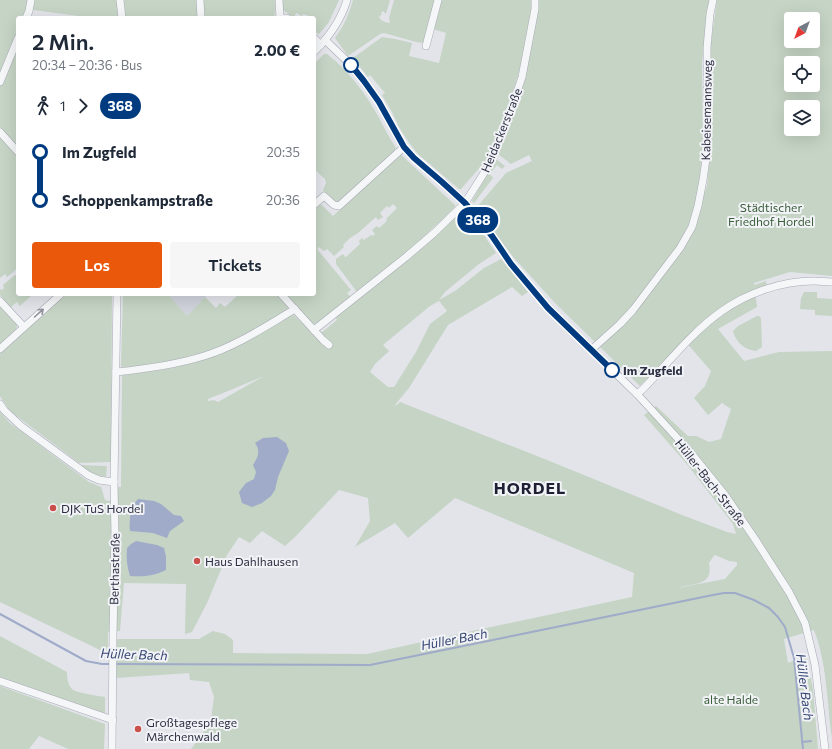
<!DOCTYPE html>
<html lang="de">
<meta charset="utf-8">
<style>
:root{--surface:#fff;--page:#f6f6f7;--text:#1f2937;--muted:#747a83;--accent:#ea580c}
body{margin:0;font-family:Commissioner,sans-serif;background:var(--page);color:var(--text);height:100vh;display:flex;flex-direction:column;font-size:15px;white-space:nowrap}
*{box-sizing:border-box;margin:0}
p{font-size:13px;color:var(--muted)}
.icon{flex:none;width:22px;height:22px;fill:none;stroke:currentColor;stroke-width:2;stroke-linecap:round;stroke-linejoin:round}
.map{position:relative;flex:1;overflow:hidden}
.drawer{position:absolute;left:16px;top:16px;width:300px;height:280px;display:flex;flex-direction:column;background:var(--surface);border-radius:4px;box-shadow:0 4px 16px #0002}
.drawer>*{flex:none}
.badge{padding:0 8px;border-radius:13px;font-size:14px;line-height:26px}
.needle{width:26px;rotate:221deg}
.fabs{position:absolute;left:784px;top:12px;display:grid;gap:8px}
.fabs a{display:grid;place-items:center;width:36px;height:36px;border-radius:4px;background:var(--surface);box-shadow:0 4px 16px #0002;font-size:20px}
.map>.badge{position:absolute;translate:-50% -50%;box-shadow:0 0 0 2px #fff}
.legs{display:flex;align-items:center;gap:6px;height:44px;padding:0 16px;font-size:13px}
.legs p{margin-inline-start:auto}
.overview{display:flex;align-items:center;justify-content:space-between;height:68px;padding:0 16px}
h1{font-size:22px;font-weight:600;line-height:30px}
.cta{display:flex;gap:8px;margin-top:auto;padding:8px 16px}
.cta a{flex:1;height:46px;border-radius:4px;background:var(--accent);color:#fff;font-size:16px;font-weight:600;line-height:46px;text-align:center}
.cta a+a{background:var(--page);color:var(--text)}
ul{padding:0 16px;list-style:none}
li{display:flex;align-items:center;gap:14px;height:48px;font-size:15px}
li i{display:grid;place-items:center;width:6px;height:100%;margin:0 5px;background:currentColor}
li i::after{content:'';width:10px;height:10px;margin:-5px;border:3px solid;border-radius:50%;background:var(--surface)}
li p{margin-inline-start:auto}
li:first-child i{background:linear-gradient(#0000 50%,currentColor 0)}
li:last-child i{background:linear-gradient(currentColor 50%,#0000 0)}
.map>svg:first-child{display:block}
.built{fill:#d0d3dc}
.green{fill:#c5d4c4;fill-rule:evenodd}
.water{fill:#9fabc9}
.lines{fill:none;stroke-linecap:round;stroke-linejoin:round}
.stream{stroke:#9fabc9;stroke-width:2}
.street-casing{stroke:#a7aab4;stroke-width:8}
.street{stroke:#f5f6f8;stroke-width:7}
.oneway{stroke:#90929d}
.line-1-casing{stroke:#fff;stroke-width:9}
.line-1{stroke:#003b80;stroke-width:6}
.stop-1-dot{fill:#fff;stroke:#003b80;stroke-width:2}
.poi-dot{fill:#ca504c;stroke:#f2f3f7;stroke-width:1.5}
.labels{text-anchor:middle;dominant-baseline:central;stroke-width:4;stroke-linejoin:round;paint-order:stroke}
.street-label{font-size:12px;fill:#2b2f42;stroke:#f2f3f7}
.park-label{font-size:12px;fill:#395d38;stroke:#f2f3f7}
.stop-label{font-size:12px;font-weight:bold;fill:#2b2f42;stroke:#f2f3f7;text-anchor:start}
.poi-label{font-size:12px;fill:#2b2f42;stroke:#f2f3f7;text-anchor:start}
.water-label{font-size:13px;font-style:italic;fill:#364774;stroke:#f2f3f7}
.district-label{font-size:16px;font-weight:bold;letter-spacing:1px;fill:#1d2033;stroke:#f2f3f7}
</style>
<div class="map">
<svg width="832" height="749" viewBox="0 0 832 749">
<rect width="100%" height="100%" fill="#e2e4ea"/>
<polygon class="built" points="168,294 208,294 187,316"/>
<g class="green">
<polygon points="0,0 28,0 27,10 23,18 18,18 18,30 0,73"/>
<polygon points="34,0 117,0 118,18 94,18 33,10"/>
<polygon points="124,0 197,0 198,18 125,18"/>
<polygon points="202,0 276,0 275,13 274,16 256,18 203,18"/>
<polygon points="282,0 339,0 329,22 319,34 314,32 314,18 308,18 309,16 303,14 302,16 296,13 294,18 282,9"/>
<path d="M353,0H390L386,14L383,11L381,13L382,14L379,17C381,21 385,22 389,23L390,22L389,18L394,0H436L423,43L416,42L384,33L380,34L348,56L335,38C344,26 349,14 353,0Z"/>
<polygon points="440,0 532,0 529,27 519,72 503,123 488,158 461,189 459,189 418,154 410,144 399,127 392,112 382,95 385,93 370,75 368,77 353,58 382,37 395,39 412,43 409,56 439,63 446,33 433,29"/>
<polygon points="538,0 710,0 702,62 703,138 699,192 690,222 677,249 652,281 626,313 595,342 556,304 514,258 476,208 506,173 532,161 529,155 511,164 498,154 512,117 525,77"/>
<path d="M717,0H832V276L790,272L754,283V285L766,281L767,286L755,290L757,307L718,329L744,361L779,352L832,351V738C827,703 827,663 814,630L784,639L788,663L806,656L813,689L818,749H191L201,736L211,719L214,697L209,682L190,680L189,673L116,678V639H199L213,631L225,634L233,640V653L367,654L477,630L632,597L634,573L455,498L408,538L395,523L355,547L370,521L368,498L339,490L296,536L285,546L262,531L250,543L239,537L227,555L207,603L192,632L185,634L186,584L124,583L120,631L108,632V657L100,650L0,602V412L10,423L89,482L101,487L105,500L113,502L115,487H121L122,375L167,369L186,364L290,316L294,315L316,337L337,320L335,317L366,293L425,246L462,209L477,225L496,253L479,264L445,292L439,300L455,291L484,268L501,259L528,292L522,296L512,287L448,325L409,388L394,406L398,404L400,402L547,460L682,515L727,532L736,534L733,524L686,463L644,415L656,406L688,436H696L709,442L721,439L731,409L722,403L708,415L694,398L705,386L711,371L684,340L640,386L600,347L622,326L679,254L702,200L707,186L711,138V42ZM791,19H813V41H791ZM791,63H813V85H791ZM791,107H813V129H791ZM439,301L447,311L430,324L416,352L394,387H388L370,372L375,364L389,351L383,345L430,306ZM264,376L218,402L214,400L208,401V399L233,389ZM715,555L729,561L737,562V565L725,579L677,588C692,583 714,587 709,563L713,557Z"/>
<polygon points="18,44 18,148 0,127 0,87 4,75"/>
<path d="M324,54H327C348,70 365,93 378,116C384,127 389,138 396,148L393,153L340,203H335L324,192L323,190L326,183L325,179L315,170L314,172V64Z"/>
<polygon points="0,137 14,152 18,156 18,268 7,277 5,274 0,278"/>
<polygon points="400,154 455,205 455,207 413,247 357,292 336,264 336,259 343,254 345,257 346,257 360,244 359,241 362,238 364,240 371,235 373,236 375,234 372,230 377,226 379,228 386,222 387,218 397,208 393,204 389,208 387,206 380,213 383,217 378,220 376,217 358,233 350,238 343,245 344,247 334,256 327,249 324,251 319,247 317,249 351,290 347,293 351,297 317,323 314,324 311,323 285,294 314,294 314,209 318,205 322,205 333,216"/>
<polygon points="496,159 505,166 502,169 497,165 490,174 493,178 474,203 472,201"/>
<polygon points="15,275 18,277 18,294 33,294 20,306 17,302 11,307 12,309 0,295 0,289 2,290 4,288 3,285"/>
<polygon points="804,292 817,292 817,298 832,299 832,316 815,315 815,310 800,309 801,298"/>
<polygon points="66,294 91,294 98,296 105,296 109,294 112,294 111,462 79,463 18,417 10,411 0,396 0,353"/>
<polygon points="123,294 168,294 187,316 205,297 216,308 220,303 225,307 239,294 276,294 290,309 238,338 211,351 174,362 123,368 121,366"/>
<polygon points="0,305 16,323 17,327 16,330 0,344"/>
<path d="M757,316H759L761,318L762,347L756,351C753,350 749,350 746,348C740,345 734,337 733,331L738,326Z"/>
<path d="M80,465L107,466L106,477C96,475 88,472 80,465Z"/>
<path d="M0,636L67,672C67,678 68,686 73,690C78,693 99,696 105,697V714L0,677Z"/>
<polygon points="0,686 105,724 104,749 68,749 39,736 29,749 0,749"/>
</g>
<g class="water">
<path d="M277,437L286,443L289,451L278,477L275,490L271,496L262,503L252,507L242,503L239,492L246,483L254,479L256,472L253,465C258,457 261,451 255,443L263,438Z"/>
<path d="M138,499L154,501L161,504L174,515L181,516L184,521L170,531L167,538L153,533L130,531C129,525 130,523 130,517C131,509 132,506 138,499Z"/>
<path d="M136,541L157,545L164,548L166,557V570C154,576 143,577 130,576C127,567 126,558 127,548L131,544Z"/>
</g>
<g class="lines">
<g class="stream">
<polyline points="0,614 86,661 102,664 111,664"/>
<polyline points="115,664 370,665 512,636 713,595 724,593 735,593 754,600 769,608 778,617 785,627 794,658 803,749"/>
<polyline points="802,742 811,741"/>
</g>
<defs>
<g id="street">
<polyline points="120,0 122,18"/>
<polyline points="200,0 201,18"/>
<polyline points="279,0 280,18"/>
<polyline points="26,18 29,11 31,0"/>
<polyline points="279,18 287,18"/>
<polyline points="314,38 321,45"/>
<polyline points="325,40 346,60 364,81 379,102 404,147 414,158 443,182 465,203 492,236 511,264 548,308 637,394 691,453 725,495 755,539 789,592 805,623 815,665 825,749"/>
<polyline points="426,46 438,0"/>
<path d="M314,52C329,37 341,20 347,0"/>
<polyline points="0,82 18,38"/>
<polyline points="0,132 18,152"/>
<polyline points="314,205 324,196 334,205 339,206 404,147"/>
<polyline points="281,294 323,340 329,345"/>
<polyline points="0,301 24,327"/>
<polyline points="314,330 406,257 434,233 465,203 479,181 489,165 509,116 522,77 535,9 535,0"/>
<polyline points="0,349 61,294"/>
<polyline points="591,350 620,324 633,310 680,248 692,227 698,206 703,180 708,145 707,48 710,14 713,0"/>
<path d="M116,372C146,369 175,365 204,356C237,346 266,326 295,309"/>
<path d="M637,394L643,389C667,364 693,331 722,311C747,293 782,281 814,281C820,281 826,282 832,282"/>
<polyline points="0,404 4,410 21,426 88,475 99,480 114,482"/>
<polyline points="0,681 113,720"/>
<polyline points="112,749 113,635 115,537 114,482 117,294"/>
</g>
</defs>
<use href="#street" class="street-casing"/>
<use href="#street" class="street"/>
</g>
<defs><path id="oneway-shaft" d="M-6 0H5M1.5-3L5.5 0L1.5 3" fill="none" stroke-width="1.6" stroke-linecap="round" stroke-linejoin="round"/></defs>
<use class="oneway" href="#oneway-shaft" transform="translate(39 313) rotate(-42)"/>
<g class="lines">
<defs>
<polyline id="line-1" points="351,65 364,81 379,102 404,147 414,158 442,182 465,203 492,236 511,264 548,308 612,370"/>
</defs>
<use href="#line-1" class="line-1-casing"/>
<use href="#line-1" class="line-1"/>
</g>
<g class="stop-1-dot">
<circle cx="351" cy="65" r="7"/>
<circle cx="612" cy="370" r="7"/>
</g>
<g class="poi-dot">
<circle cx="53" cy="508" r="4"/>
<circle cx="197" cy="561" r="4"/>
<circle cx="138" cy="729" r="4"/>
</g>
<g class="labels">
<g class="street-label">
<text transform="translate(706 110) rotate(-89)">Kabeisemannsweg</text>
<text transform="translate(501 130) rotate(-68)">Heidackerstraße</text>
<text transform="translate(711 482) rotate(52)">Hüller-Bach-Straße</text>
<text transform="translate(114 569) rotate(-89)">Berthastraße</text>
</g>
<g class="park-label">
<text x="771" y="207">Städtischer<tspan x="771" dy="14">Friedhof Hordel</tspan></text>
<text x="731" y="699">alte Halde</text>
</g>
<g class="stop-label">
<text x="623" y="370">Im Zugfeld</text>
</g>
<g class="poi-label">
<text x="61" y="508">DJK TuS Hordel</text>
<text x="205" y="561">Haus Dahlhausen</text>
<text x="146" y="722">Großtagespflege<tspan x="146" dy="14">Märchenwald</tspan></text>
</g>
<g class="water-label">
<text transform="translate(454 639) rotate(-11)">Hüller Bach</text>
<text transform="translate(134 654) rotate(2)">Hüller Bach</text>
<text transform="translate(805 687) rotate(83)">Hüller Bach</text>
</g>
<g class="district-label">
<text x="530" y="487">HORDEL</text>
</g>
</g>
</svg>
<div class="fabs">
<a><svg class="needle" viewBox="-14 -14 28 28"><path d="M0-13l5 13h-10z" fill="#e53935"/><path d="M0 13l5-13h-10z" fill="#747a83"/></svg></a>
<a><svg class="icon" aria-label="locate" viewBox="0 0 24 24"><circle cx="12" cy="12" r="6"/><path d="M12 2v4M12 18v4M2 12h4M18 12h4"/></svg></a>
<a><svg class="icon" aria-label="layers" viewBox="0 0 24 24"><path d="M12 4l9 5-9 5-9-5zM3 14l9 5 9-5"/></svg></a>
</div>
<b class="badge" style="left:478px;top:220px;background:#003b80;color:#fff">368</b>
<section class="drawer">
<div class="overview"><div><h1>2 Min.</h1><p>20:34 – 20:36 · Bus</p></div><b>2.00 €</b></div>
<div class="legs"><svg class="icon" aria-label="walk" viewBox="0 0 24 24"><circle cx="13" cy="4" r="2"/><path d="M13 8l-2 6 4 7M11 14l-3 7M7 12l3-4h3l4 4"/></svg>1<svg class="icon" aria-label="forward" viewBox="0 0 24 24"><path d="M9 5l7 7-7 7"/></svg><b class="badge" style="background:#003b80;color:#fff">368</b></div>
<ul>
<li><i style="color:#003b80"></i><b>Im Zugfeld</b><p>20:35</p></li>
<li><i style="color:#003b80"></i><b>Schoppenkampstraße</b><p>20:36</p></li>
</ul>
<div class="cta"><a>Los</a><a>Tickets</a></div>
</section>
</div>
